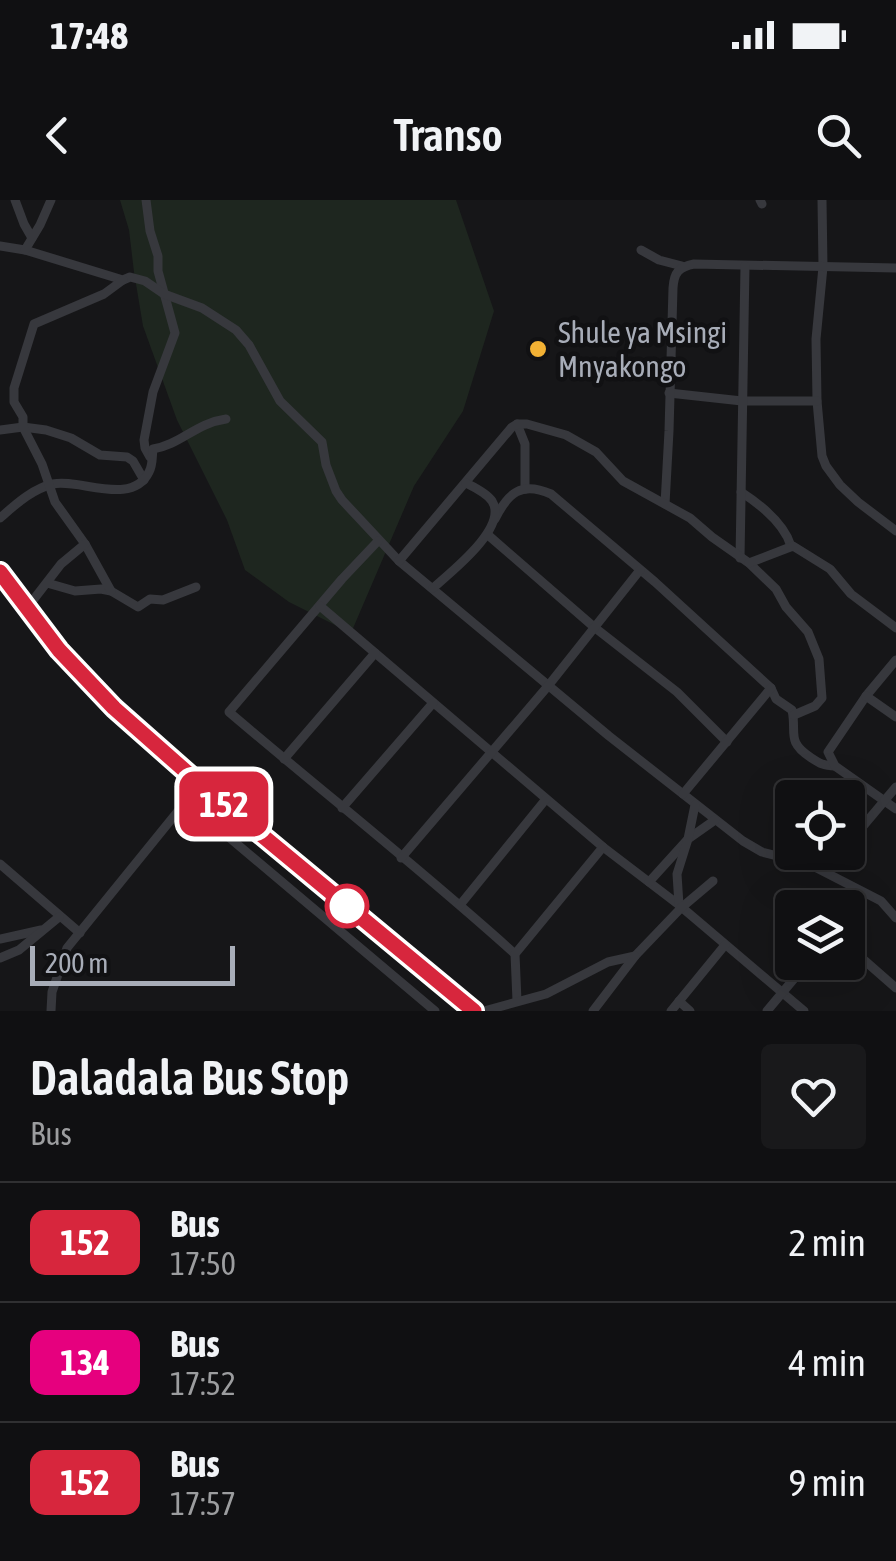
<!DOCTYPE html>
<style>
:root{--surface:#101012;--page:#19191b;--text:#f1f3f6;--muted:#9c9d9f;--line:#303032}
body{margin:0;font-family:"Asap Condensed",sans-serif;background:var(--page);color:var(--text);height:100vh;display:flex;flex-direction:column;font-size:38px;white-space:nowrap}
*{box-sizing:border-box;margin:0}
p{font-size:32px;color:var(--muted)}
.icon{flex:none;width:55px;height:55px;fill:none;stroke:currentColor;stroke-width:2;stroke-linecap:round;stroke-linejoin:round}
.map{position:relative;height:811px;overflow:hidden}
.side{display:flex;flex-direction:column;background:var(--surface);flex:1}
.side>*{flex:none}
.badge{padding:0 20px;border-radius:15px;font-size:35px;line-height:65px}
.controls{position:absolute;left:775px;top:580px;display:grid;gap:20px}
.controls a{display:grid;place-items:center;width:90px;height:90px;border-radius:10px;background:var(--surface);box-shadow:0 10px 40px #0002,0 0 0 2px var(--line);font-size:50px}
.scale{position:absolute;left:30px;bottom:25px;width:205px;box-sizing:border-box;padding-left:10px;border:5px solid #a8adb8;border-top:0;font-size:28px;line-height:35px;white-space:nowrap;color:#a8adb8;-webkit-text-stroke:8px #111113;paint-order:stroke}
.map>.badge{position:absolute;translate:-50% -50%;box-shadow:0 0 0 5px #fff}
.round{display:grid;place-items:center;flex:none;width:105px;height:105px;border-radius:10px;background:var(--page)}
.headline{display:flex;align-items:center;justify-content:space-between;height:170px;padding:0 30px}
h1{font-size:48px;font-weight:600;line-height:75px}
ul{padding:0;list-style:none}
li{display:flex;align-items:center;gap:30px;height:120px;padding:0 30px;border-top:2px solid var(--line)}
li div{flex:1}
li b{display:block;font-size:38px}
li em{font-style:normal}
li .badge{min-width:110px;font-weight:700;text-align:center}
.status{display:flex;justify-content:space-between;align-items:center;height:70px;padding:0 50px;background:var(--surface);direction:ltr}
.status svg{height:28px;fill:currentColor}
header{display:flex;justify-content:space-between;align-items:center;height:130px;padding:0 30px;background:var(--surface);font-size:45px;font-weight:600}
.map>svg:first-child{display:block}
.green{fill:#1e261f}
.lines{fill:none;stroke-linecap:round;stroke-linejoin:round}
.minor{stroke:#37383d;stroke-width:9}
.highway{stroke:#63666e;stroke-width:12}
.line-casing{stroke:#fff;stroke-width:22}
.line{stroke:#d7263d;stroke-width:15}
.poi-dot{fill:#f2b134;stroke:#111113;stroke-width:4}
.stop-dot{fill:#fff;stroke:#d7263d;stroke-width:5}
.labels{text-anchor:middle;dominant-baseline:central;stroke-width:9;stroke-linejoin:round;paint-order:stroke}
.poi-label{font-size:30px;fill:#a8adb8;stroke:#111113;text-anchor:start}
</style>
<div class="status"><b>17:48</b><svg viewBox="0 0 49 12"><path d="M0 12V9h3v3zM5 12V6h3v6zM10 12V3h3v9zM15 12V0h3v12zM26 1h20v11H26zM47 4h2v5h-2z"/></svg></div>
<header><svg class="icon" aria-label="back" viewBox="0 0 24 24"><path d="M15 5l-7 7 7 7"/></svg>Transo<svg class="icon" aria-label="search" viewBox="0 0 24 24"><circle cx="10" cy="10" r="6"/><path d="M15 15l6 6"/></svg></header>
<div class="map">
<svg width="896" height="811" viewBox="0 0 896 811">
<rect width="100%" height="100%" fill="#161618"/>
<polygon class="green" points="120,0 456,0 494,111 463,211 414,286 351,433 289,402 245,370 227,320 177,220 143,126 134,72 129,30"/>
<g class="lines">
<g class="minor">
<polyline points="15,0 24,24 32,38"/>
<polyline points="146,0 150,31 158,56 158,71 175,133 153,192 144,240 145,248 150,257"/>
<polyline points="760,0 762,4"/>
<polyline points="822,0 823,67 816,139 817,201 822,256 826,266 840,285 858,302 896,331"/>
<polyline points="0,46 25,50 123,80 130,77 145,81 164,94 202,108 236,130 249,145 280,201 322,242 326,265 336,291 342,300 399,361 609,536 743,641 762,652 809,664 835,652"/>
<polyline points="25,50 40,25 51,0"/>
<polyline points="641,50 659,60 682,66"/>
<polyline points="669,193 742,201 817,201"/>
<polyline points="517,224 525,244 525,289"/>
<polyline points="0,230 23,227 46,230 71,238 100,255 127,257 133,261 144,280"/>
<path d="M741,292C761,305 784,323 791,346"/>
<path d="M665,304L669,231L673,88C674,72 679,67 694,64L896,68"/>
<path d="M0,318C16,304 32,289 53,284C79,278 132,307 149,272C153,265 152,256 153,249C180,245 196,223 226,219"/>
<path d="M495,319C508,293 521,281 551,294L655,382L771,488L776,499L792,510C797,533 786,541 810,557C819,563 823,566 835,566"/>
<polyline points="488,335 594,427 677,492 727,542"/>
<path d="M378,341L342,379L229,512C324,593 422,670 515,754"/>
<polyline points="740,358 745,66"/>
<polyline points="399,361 512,227 517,224 527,224 566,235 596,252 623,281 690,318 712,337 749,363 776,389 786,407 808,432 819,459 822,498 815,506 794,515"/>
<polyline points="749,363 793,346 830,369 851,394 896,428"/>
<polyline points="47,383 75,391 101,389 111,391 138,407 150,399 163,400 196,387"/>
<path d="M433,388C451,372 509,327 492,301C487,293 474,287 466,283"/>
<polyline points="111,391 85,344 55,302 42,264 23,227 23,217 14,202 14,188 34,124 104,94 123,80"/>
<polyline points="320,406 603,647 679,705 804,811"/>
<polyline points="27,408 61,364 85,344"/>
<polyline points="896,460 866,496 828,552 835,566 896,609"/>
<polyline points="866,496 896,517"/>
<polyline points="284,559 375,453"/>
<polyline points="683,594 771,488"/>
<polyline points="186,601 435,811"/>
<polyline points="342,608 433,503"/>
<polyline points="848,644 896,587"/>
<polyline points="401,658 548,486 640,370"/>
<polyline points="0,664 80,733"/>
<polyline points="809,664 881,701 896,718"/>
<polyline points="649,682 688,639 715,620"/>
<polyline points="460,705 546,599"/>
<polyline points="679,705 677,674 688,639 695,605"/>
<polyline points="0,739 41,730"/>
<polyline points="848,746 896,788"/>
<polyline points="0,758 19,750 59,717"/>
<polyline points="517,801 515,754 603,647"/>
<polyline points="679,801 690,811"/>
<polyline points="51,811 52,792 67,748 200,584"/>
<polyline points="484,811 546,794 608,762 635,756 681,708 713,681"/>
<polyline points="593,811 635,756"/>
<polyline points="671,811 725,745"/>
<polyline points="767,811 808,762"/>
</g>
<polyline class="highway" points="0,372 59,450 114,508 200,584 474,811"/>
</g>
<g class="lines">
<defs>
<polyline id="line" points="0,372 59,450 114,508 200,584 474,811"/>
</defs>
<use href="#line" class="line-casing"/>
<use href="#line" class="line"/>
</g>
<circle class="poi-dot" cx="538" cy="149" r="10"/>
<circle class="stop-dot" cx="347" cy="706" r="20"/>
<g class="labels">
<g class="poi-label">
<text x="558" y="132">Shule ya Msingi<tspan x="558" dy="34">Mnyakongo</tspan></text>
</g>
</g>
</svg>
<div class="controls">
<a><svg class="icon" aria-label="locate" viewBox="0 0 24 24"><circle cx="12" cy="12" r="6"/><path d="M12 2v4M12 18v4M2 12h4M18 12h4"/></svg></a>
<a><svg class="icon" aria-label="layers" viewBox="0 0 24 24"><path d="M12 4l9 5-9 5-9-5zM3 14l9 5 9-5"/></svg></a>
</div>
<div class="scale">200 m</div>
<b class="badge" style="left:224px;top:604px;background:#d7263d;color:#fff">152</b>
</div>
<section class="side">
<div class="headline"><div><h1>Daladala Bus Stop</h1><p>Bus</p></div><a class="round"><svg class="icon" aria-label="heart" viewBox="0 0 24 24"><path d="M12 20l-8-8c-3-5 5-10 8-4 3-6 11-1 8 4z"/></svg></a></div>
<ul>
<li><span class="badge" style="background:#d7263d;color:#fff">152</span><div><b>Bus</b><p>17:50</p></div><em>2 min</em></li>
<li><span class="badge" style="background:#e6007e;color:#fff">134</span><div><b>Bus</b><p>17:52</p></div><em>4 min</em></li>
<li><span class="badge" style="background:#d7263d;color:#fff">152</span><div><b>Bus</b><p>17:57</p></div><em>9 min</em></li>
</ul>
</section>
